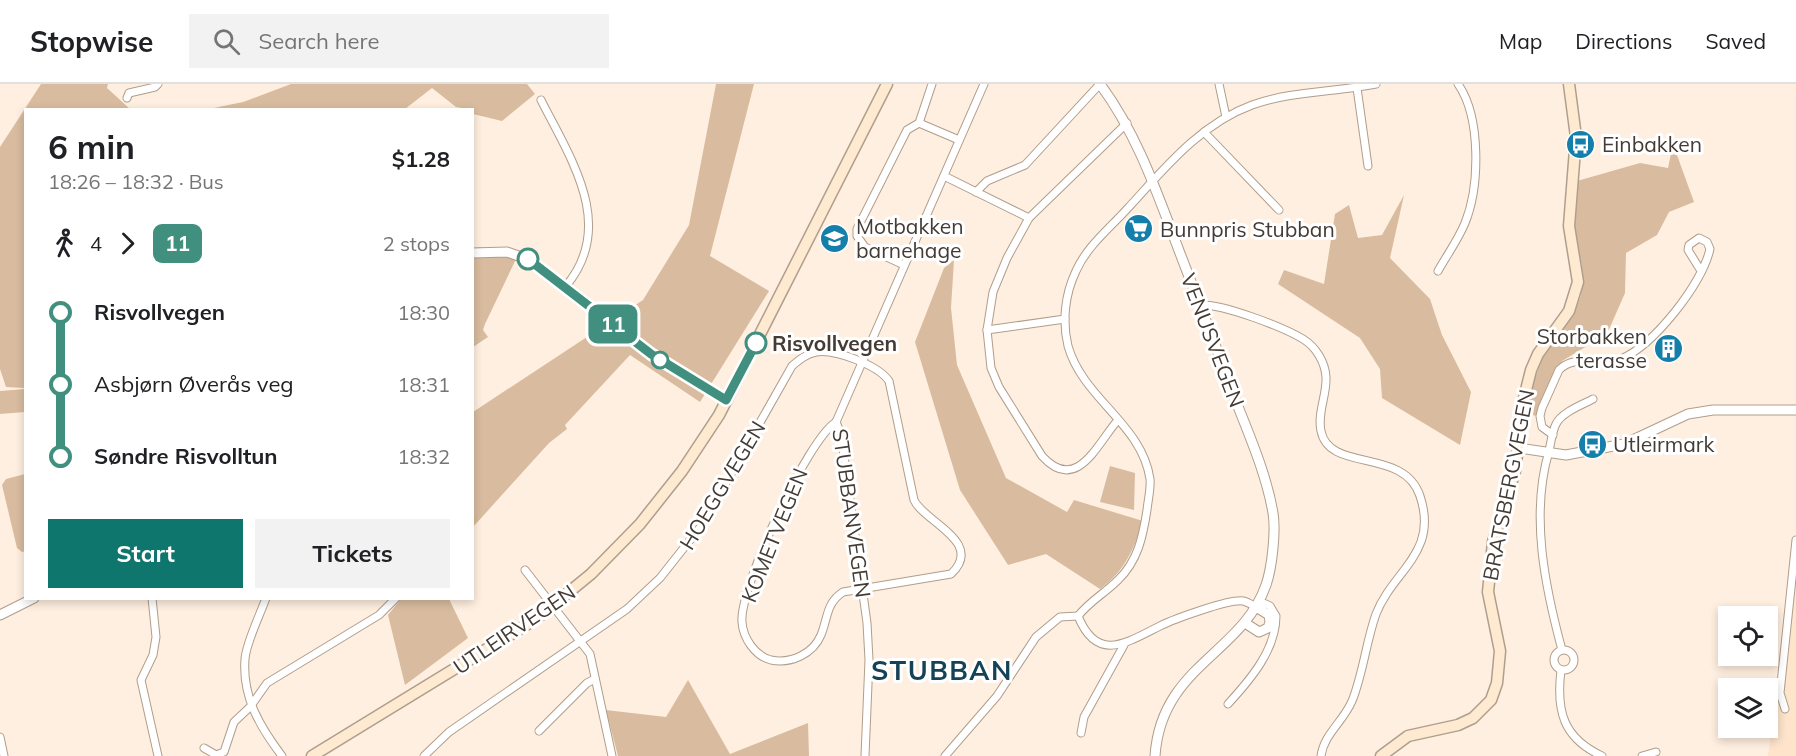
<!DOCTYPE html>
<meta charset="utf-8">
<style>
:root{--surface:#fff;--page:#f2f2f2;--text:#202124;--muted:#757577;--line:#e0e0e0;--accent:#0f766e}
body{margin:0;font-family:Mulish,sans-serif;background:var(--page);color:var(--text);height:100vh;display:flex;flex-direction:column;font-size:22px;white-space:nowrap}
*{box-sizing:border-box;margin:0}
p{font-size:20px;color:var(--muted)}
.icon{flex:none;width:33px;height:33px;fill:none;stroke:currentColor;stroke-width:2;stroke-linecap:round;stroke-linejoin:round}
.map{position:relative;flex:1;overflow:hidden}
.side{position:absolute;left:24px;top:24px;width:450px;height:492px;display:flex;flex-direction:column;background:var(--surface);border-radius:0px;box-shadow:0 3px 9px #0003}
.side>*{flex:none}
.badge{padding:0 12px;border-radius:9px;font-size:21px;line-height:39px}
.tools{position:absolute;left:1718px;top:522px;display:grid;gap:12px}
.tools a{display:grid;place-items:center;width:60px;height:60px;border-radius:0px;background:var(--surface);box-shadow:0 3px 9px #0003;font-size:30px}
.map>.badge{position:absolute;translate:-50% -50%;box-shadow:0 0 0 3px #fff}
.legs{display:flex;align-items:center;gap:9px;height:66px;padding:0 24px;font-size:20px}
.legs p{margin-inline-start:auto}
.summary{display:flex;align-items:center;justify-content:space-between;height:102px;padding:0 24px}
h1{font-size:33px;font-weight:700;line-height:45px}
.cta{display:flex;gap:12px;margin-top:auto;padding:12px 24px}
.cta a{flex:1;height:69px;border-radius:0px;background:var(--accent);color:#fff;font-size:24px;font-weight:700;line-height:69px;text-align:center}
.cta a+a{background:var(--page);color:var(--text)}
ul{padding:0 24px;list-style:none}
li{display:flex;align-items:center;gap:21px;height:72px;font-size:22px}
li i{display:grid;place-items:center;width:9px;height:100%;margin:0 8px;background:currentColor}
li i::after{content:'';width:15px;height:15px;margin:-8px;border:4px solid;border-radius:50%;background:var(--surface)}
li p{margin-inline-start:auto}
li:first-child i{background:linear-gradient(#0000 50%,currentColor 0)}
li:last-child i{background:linear-gradient(currentColor 50%,#0000 0)}
header{display:flex;align-items:center;gap:36px;box-sizing:border-box;height:84px;padding:0 30px;background:var(--surface);border-bottom:2px solid var(--line)}
header strong{font-size:28px}
nav{display:flex;gap:33px;margin-inline-start:auto;font-size:21px}
.search{width:420px;height:54px;background:var(--page);display:flex;align-items:center;gap:15px;box-sizing:border-box;padding:0 21px;border-radius:0px;color:var(--muted);font-size:22px}
.map>svg:first-child{display:block}
.built{fill:#fee4cb}
.green{fill:#d9bc9f}
.lines{fill:none;stroke-linecap:round;stroke-linejoin:round}
.minor-casing{stroke:#b09e8c;stroke-width:9}
.tertiary-casing{stroke:#b09e8c;stroke-width:11}
.secondary-casing{stroke:#b09e8c;stroke-width:13}
.minor{stroke:#fff;stroke-width:7}
.tertiary{stroke:#fff;stroke-width:9}
.secondary{stroke:#fee9d1;stroke-width:10}
.line-1-casing{stroke:#fff;stroke-width:14}
.line-1{stroke:#41907f;stroke-width:9}
.stop-1-dot{fill:#fff;stroke:#41907f;stroke-width:3}
.labels{text-anchor:middle;dominant-baseline:central;stroke-width:6;stroke-linejoin:round;paint-order:stroke}
.poi-label{font-size:21px;fill:#433b34;stroke:#fff;text-anchor:start}
.street-label{font-size:21px;fill:#433b34;stroke:#fff}
.stop-label{font-size:21px;font-weight:bold;fill:#433b34;stroke:#fff;text-anchor:start}
.district-label{font-size:27px;font-weight:bold;letter-spacing:1.5px;fill:#144256;stroke:#fff}
</style>
<header>
<strong>Stopwise</strong>
<div class="search"><svg class="icon" aria-label="search" viewBox="0 0 24 24"><circle cx="10" cy="10" r="6"/><path d="M15 15l6 6"/></svg>Search here</div>
<nav><a>Map</a><a>Directions</a><a>Saved</a></nav>
</header>
<div class="map">
<svg width="1796" height="672" viewBox="0 0 1796 672">
<rect width="100%" height="100%" fill="#ffefe0"/>
<polygon class="built" points="1796,472 1796,672 1768,672"/>
<g class="green">
<polygon points="41,0 108,0 107,4 130,25 26,26 25,304 6,303 0,285 0,63"/>
<polygon points="291,0 527,0 535,10 502,37 473,30 472,26 456,23 432,4 405,25 209,25 243,18"/>
<polygon points="716,0 754,0 710,172 769,207 700,318 630,271 565,341 567,345 549,359 473,443 473,328 643,216 689,141"/>
<polygon points="1673,60 1694,118 1669,128 1657,151 1626,169 1625,209 1607,250 1562,277 1549,300 1537,332 1527,330 1530,307 1543,273 1574,230 1581,211 1582,183 1574,138 1577,97 1640,79 1668,84"/>
<polygon points="1404,111 1390,174 1430,215 1442,251 1471,308 1460,361 1382,314 1380,285 1360,254 1278,200 1284,186 1324,200 1335,130 1349,121 1358,154 1382,151"/>
<polygon points="480,163 517,173 485,240 483,246 488,253 473,263 472,165"/>
<path d="M954,176L951,224L957,281L1006,394L1067,428L1074,416L1143,437C1134,465 1125,487 1100,505L1046,470L1008,481L960,406L915,258L944,184Z"/>
<polygon points="25,305 25,328 0,330 0,307"/>
<polygon points="1110,382 1135,389 1134,426 1100,418"/>
<polygon points="25,390 26,467 22,468 17,464 2,401 6,395"/>
<polygon points="401,515 449,515 468,554 405,601 388,531"/>
<polygon points="688,596 730,670 808,639 809,672 618,672 606,626 666,633"/>
</g>
<g class="lines">
<defs>
<g id="minor">
<polyline points="1219,0 1226,33"/>
<polyline points="1357,4 1368,82"/>
<polyline points="127,14 129,9 155,3 158,0"/>
<path d="M541,16C570,74 617,141 566,202"/>
<polyline points="919,39 932,0"/>
<polyline points="1204,48 1279,126"/>
<polyline points="944,92 1029,134"/>
<polyline points="976,108 987,97 1025,81 1100,0"/>
<polyline points="904,181 865,163 857,152 857,145 907,46 919,39 959,56"/>
<path d="M1438,187C1447,171 1458,156 1465,139C1480,102 1481,33 1458,0"/>
<path d="M1201,221C1223,220 1283,243 1303,255C1316,263 1325,278 1326,293C1327,311 1317,329 1321,347C1329,389 1404,363 1420,412C1439,469 1393,486 1376,530C1366,558 1363,590 1352,617C1343,638 1324,650 1321,672"/>
<polyline points="987,246 1065,235"/>
<path d="M1118,336C1098,358 1077,411 1042,372L999,303L991,284L987,246L993,208L1007,174L1029,134L1127,39"/>
<path d="M1553,351L1542,343L1540,332L1542,324L1559,286C1575,269 1600,283 1621,275C1654,261 1702,200 1710,165L1707,158L1699,154L1689,161L1688,166L1701,187"/>
<polyline points="525,486 590,570 612,672"/>
<polyline points="152,514 156,553 153,571 141,596 158,672"/>
<path d="M266,514C260,531 246,559 245,575C242,613 260,643 282,672"/>
<path d="M1256,523C1252,521 1248,518 1243,517C1229,515 1174,535 1160,542C1126,559 1097,579 1078,532C1090,517 1105,509 1118,496C1138,477 1143,452 1147,426C1148,416 1151,404 1150,395C1142,340 1083,315 1068,262C1062,237 1065,210 1076,187C1087,162 1110,144 1128,124C1164,85 1200,40 1252,21C1291,7 1335,8 1376,0"/>
<circle cx="1564" cy="576" r="10"/>
<path d="M1562,566C1545,503 1530,431 1549,367C1551,358 1552,348 1556,340C1562,328 1582,321 1593,315"/>
<path d="M1561,586C1556,627 1563,654 1602,672"/>
<path d="M1228,620C1250,596 1276,566 1276,532L1270,522L1259,517"/>
<polyline points="1785,625 1780,609 1796,456"/>
<polyline points="539,647 587,599 595,595"/>
<polyline points="1081,649 1084,633 1124,561"/>
<polyline points="0,653 4,672"/>
<polyline points="204,664 216,671 224,668 234,638 250,623 267,599 379,531 396,514"/>
<path d="M424,672L449,648L627,525L660,494L702,441L792,282C799,276 806,270 816,268C835,265 878,281 889,297L914,416C924,438 985,458 951,490L843,508C826,519 828,534 821,551C813,570 791,580 771,576C755,572 743,554 742,538C739,505 807,356 836,338"/>
<polyline points="865,672 869,576 867,539 841,350 836,338 984,0"/>
<polyline points="945,672 997,612 1036,553 1060,533 1078,532"/>
<polyline points="1642,672 1656,668"/>
</g>
<g id="tertiary">
<path d="M1100,0C1137,50 1156,106 1178,164C1194,206 1211,248 1226,291C1242,336 1265,382 1273,429C1276,447 1272,484 1266,501C1242,570 1161,582 1155,672"/>
<polyline points="472,169 507,168 527,175 651,270 726,316"/>
<polyline points="1519,364 1566,371 1624,360 1688,330 1713,326 1796,326"/>
<polyline points="0,531 34,514"/>
<polyline points="1245,539 1259,548 1268,544 1270,538 1269,531 1256,523"/>
</g>
<g id="secondary">
<polyline points="312,672 536,535 591,490 640,440 682,387 719,331 887,0"/>
<polyline points="1381,672 1408,652 1458,641 1473,634 1491,616 1497,599 1500,567 1488,508 1493,458 1515,387 1524,314 1531,286 1538,270 1569,227 1578,198 1569,142 1576,53 1569,0"/>
</g>
</defs>
<use href="#minor" class="minor-casing"/>
<use href="#tertiary" class="tertiary-casing"/>
<use href="#secondary" class="secondary-casing"/>
<use href="#minor" class="minor"/>
<use href="#tertiary" class="tertiary"/>
<use href="#secondary" class="secondary"/>
</g>
<g class="lines">
<defs>
<polyline id="line-1" points="528,175 651,270 726,316 756,259"/>
</defs>
<use href="#line-1" class="line-1-casing"/>
<use href="#line-1" class="line-1"/>
</g>
<defs>
<symbol id="bus-disc" viewBox="-11 -11 22 22"><circle r="9.5" fill="#167fa9" stroke="#fff"/><path d="M-5-6H5V4H4V6H2V4H-2V6H-4V4H-5ZM-3.5-4V0h7V-4ZM-3.5 1.2v1.5H-2V1.2ZM2 1.2v1.5H3.5V1.2Z" fill="#fff"/></symbol>
<symbol id="supermarket-disc" viewBox="-11 -11 22 22"><circle r="9.5" fill="#167fa9" stroke="#fff"/><path d="M-6-5.5h2.5l.6 2H6L4.5 2H-2.5L-4.4-4H-6ZM-1.5 3.2a1.3 1.3 0 1 0 .1 0ZM3 3.2a1.3 1.3 0 1 0 .1 0Z" fill="#fff"/></symbol>
<symbol id="school-disc" viewBox="-11 -11 22 22"><circle r="9.5" fill="#167fa9" stroke="#fff"/><path d="M0-5L7-2L0 1L-7-2ZM-4 1L0 2.5L4 1V4Q0 6-4 4Z" fill="#fff"/></symbol>
<symbol id="building-disc" viewBox="-11 -11 22 22"><circle r="9.5" fill="#167fa9" stroke="#fff"/><path d="M-4-6H4V6H1V3H-1V6H-4ZM-2.5-4.3h1.7v1.8h-1.7ZM.8-4.3h1.7v1.8H.8ZM-2.5-1h1.7V.8h-1.7ZM.8-1h1.7V.8H.8Z" fill="#fff"/></symbol>
</defs>
<g fill-rule="evenodd">
<use href="#bus-disc" x="1564" y="44" width="33" height="33"/>
<use href="#supermarket-disc" x="1122" y="128" width="33" height="33"/>
<use href="#school-disc" x="818" y="138" width="33" height="33"/>
<use href="#building-disc" x="1652" y="248" width="33" height="33"/>
<use href="#bus-disc" x="1576" y="344" width="33" height="33"/>
</g>
<g class="stop-1-dot">
<circle cx="528" cy="175" r="10"/>
<circle cx="756" cy="259" r="10"/>
<circle cx="660" cy="276" r="8"/>
</g>
<g class="labels">
<g class="poi-label">
<text x="1602" y="60">Einbakken</text>
<text x="856" y="142">Motbakken<tspan x="856" dy="24">barnehage</tspan></text>
<text x="1160" y="145">Bunnpris Stubban</text>
<text x="1647" y="252" text-anchor="end">Storbakken<tspan x="1647" dy="24">terasse</tspan></text>
<text x="1613" y="360">Utleirmark</text>
</g>
<g class="street-label">
<text transform="translate(1213 256) rotate(69)">VENUSVEGEN</text>
<text transform="translate(722 401) rotate(-59)">HOEGGVEGEN</text>
<text transform="translate(1508 401) rotate(-79)">BRATSBERGVEGEN</text>
<text transform="translate(852 429) rotate(82)">STUBBANVEGEN</text>
<text transform="translate(774 451) rotate(-68)">KOMETVEGEN</text>
<text transform="translate(514 545) rotate(-34)">UTLEIRVEGEN</text>
</g>
<g class="stop-label">
<text x="772" y="259">Risvollvegen</text>
</g>
<g class="district-label">
<text x="942" y="586">STUBBAN</text>
</g>
</g>
</svg>
<div class="tools">
<a><svg class="icon" aria-label="locate" viewBox="0 0 24 24"><circle cx="12" cy="12" r="6"/><path d="M12 2v4M12 18v4M2 12h4M18 12h4"/></svg></a>
<a><svg class="icon" aria-label="layers" viewBox="0 0 24 24"><path d="M12 4l9 5-9 5-9-5zM3 14l9 5 9-5"/></svg></a>
</div>
<b class="badge" style="left:613px;top:240px;background:#41907f;color:#fff">11</b>
<section class="side">
<div class="summary"><div><h1>6 min</h1><p>18:26 – 18:32 · Bus</p></div><b>$1.28</b></div>
<div class="legs"><svg class="icon" aria-label="walk" viewBox="0 0 24 24"><circle cx="13" cy="4" r="2"/><path d="M13 8l-2 6 4 7M11 14l-3 7M7 12l3-4h3l4 4"/></svg>4<svg class="icon" aria-label="forward" viewBox="0 0 24 24"><path d="M9 5l7 7-7 7"/></svg><b class="badge" style="background:#41907f;color:#fff">11</b><p>2 stops</p></div>
<ul>
<li><i style="color:#41907f"></i><b>Risvollvegen</b><p>18:30</p></li>
<li><i style="color:#41907f"></i><span>Asbjørn Øverås veg</span><p>18:31</p></li>
<li><i style="color:#41907f"></i><b>Søndre Risvolltun</b><p>18:32</p></li>
</ul>
<div class="cta"><a>Start</a><a>Tickets</a></div>
</section>
</div>
